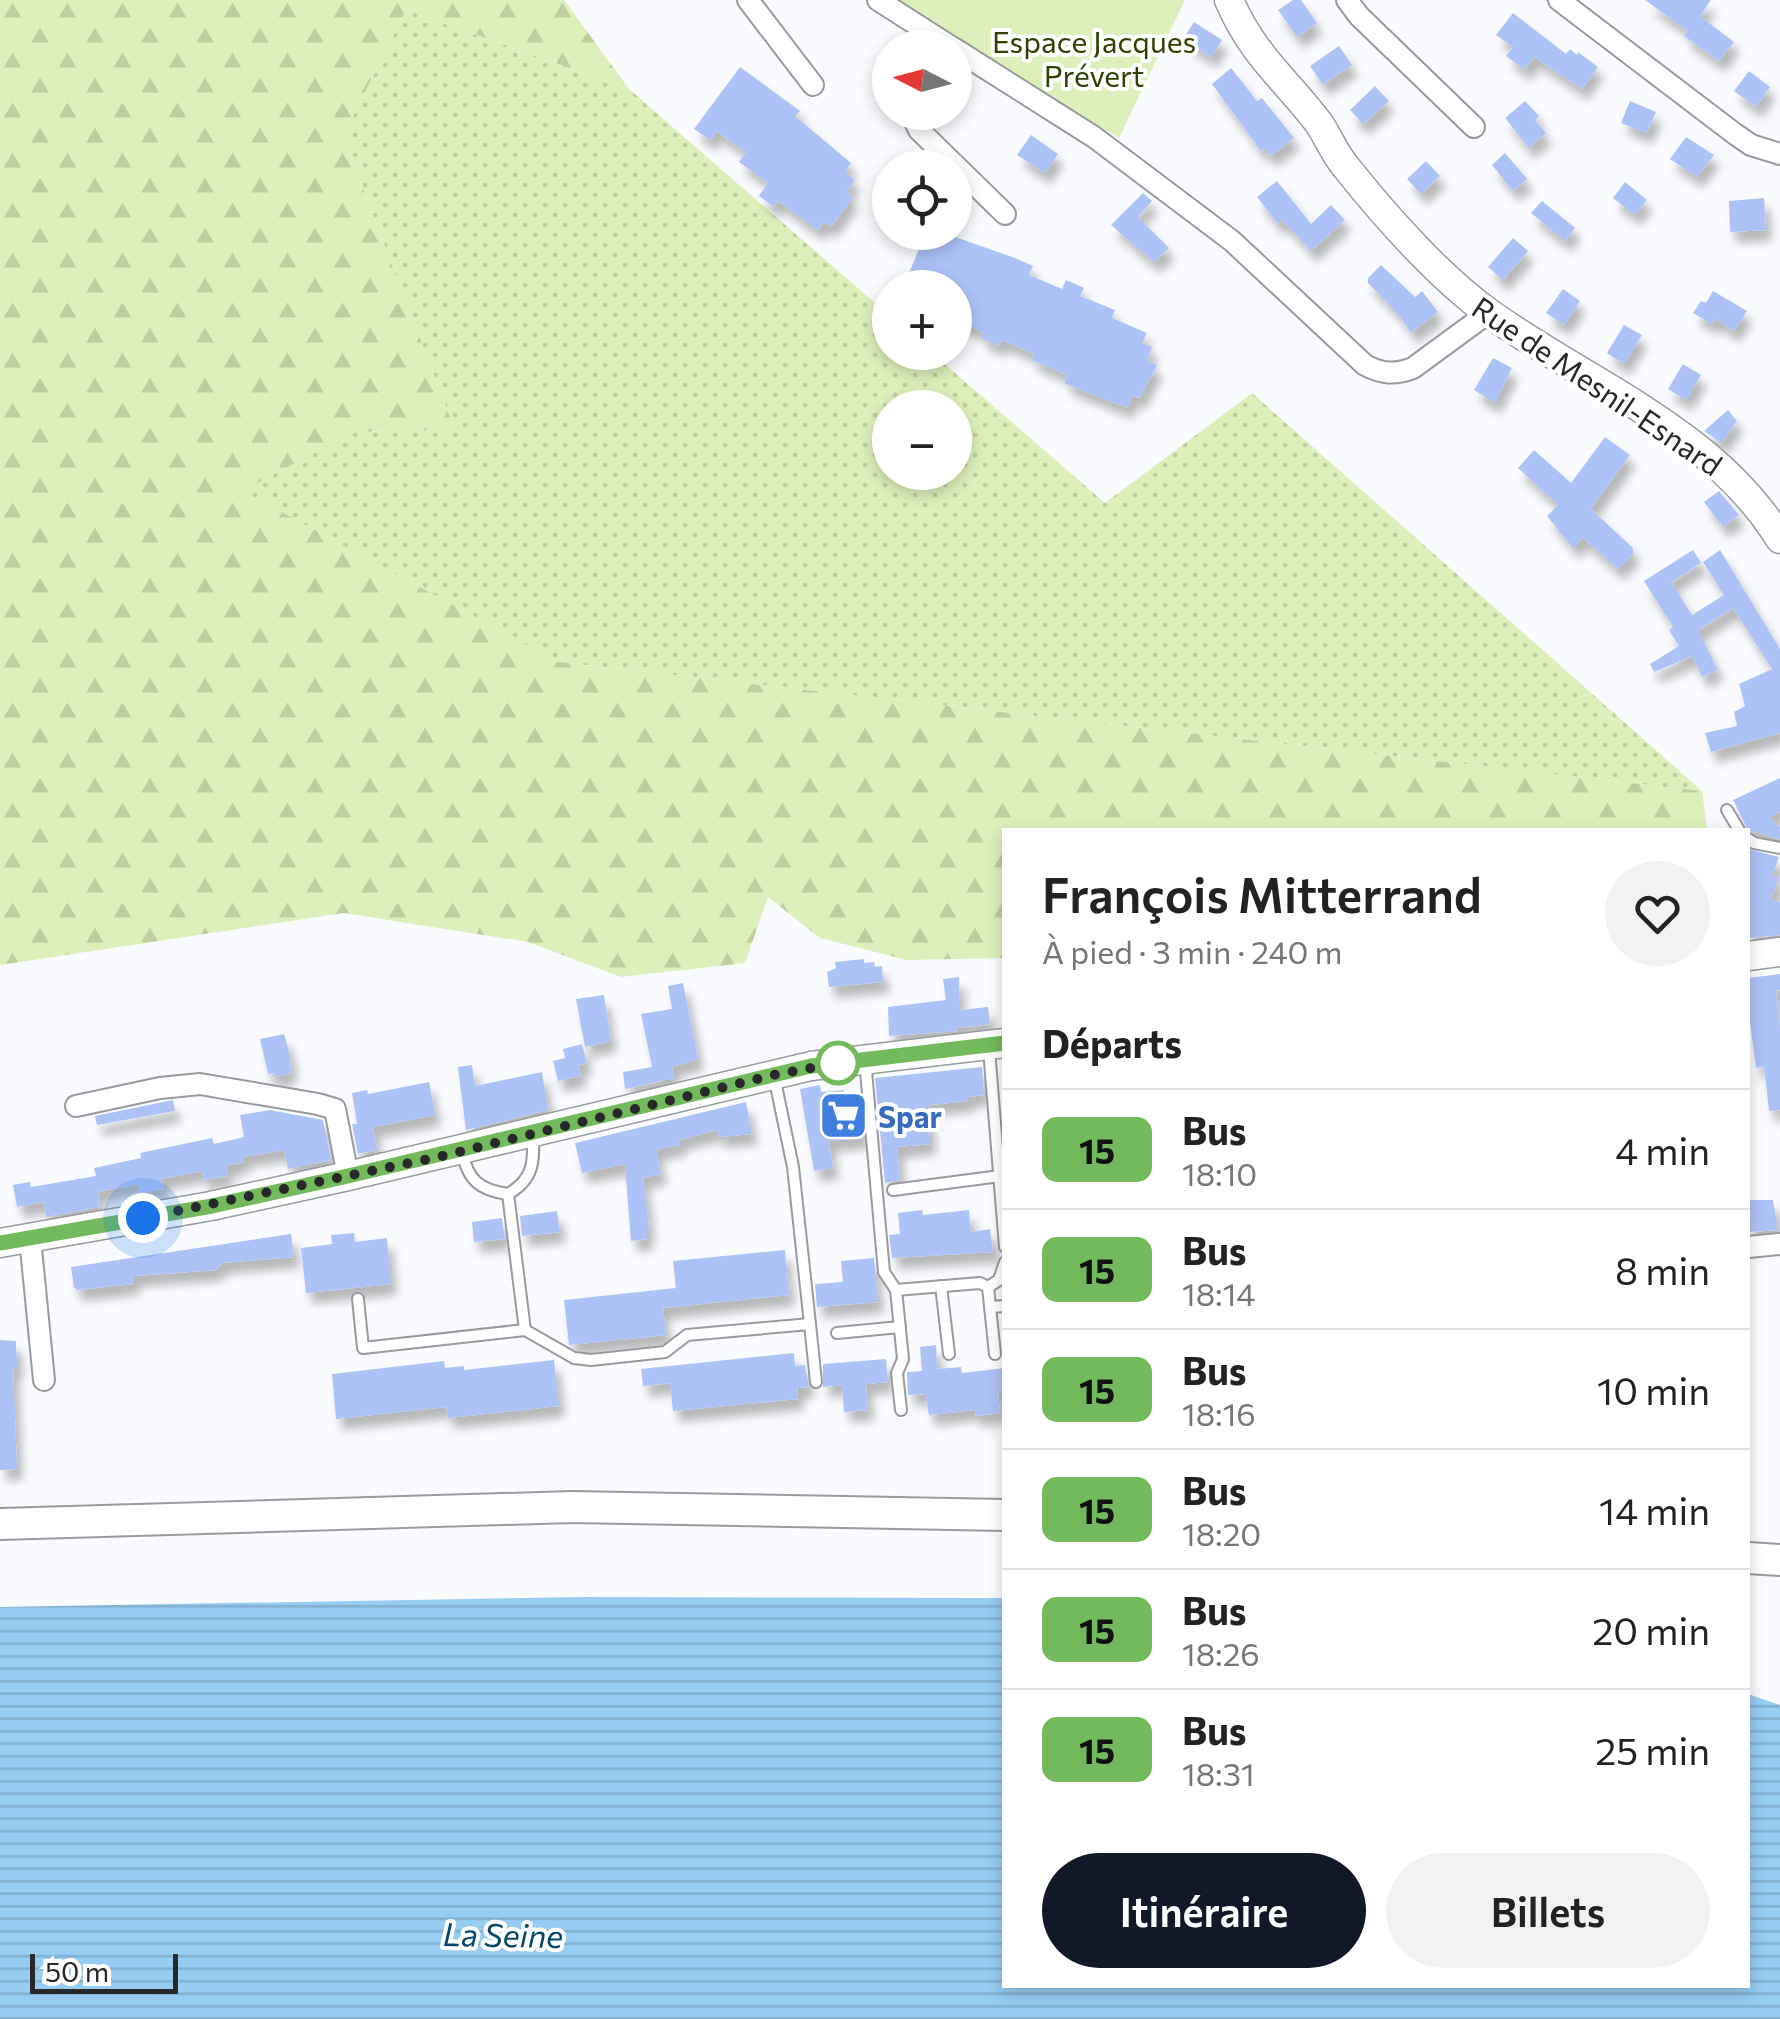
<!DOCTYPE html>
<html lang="fr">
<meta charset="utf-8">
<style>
:root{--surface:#fff;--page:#f2f2f2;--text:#222;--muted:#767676;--line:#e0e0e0;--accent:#111827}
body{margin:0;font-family:Commissioner,sans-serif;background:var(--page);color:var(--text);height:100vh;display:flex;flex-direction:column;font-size:38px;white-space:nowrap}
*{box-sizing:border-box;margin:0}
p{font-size:32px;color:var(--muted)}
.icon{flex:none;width:55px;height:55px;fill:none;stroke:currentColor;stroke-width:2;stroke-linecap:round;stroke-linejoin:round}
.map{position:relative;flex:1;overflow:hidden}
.drawer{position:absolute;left:1002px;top:828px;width:748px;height:1160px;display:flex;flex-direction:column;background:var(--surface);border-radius:0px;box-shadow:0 5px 15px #0003}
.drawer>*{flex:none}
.badge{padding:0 20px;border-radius:15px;font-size:35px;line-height:65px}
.needle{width:65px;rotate:276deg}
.tools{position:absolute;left:872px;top:30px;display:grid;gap:20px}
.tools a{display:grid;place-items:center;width:100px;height:100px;border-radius:50%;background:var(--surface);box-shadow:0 5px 15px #0003;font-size:50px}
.scale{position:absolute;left:30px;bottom:25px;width:148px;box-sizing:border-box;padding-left:10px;border:5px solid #28282b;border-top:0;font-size:28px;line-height:35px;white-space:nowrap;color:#28282b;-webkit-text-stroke:8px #fff;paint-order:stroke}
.you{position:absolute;width:50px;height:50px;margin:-25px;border:8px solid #fff;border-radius:50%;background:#1a73e8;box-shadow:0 0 0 15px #1a73e833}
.map>.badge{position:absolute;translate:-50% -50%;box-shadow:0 0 0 5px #fff}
h2{padding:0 40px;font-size:38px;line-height:90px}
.round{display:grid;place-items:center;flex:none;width:105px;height:105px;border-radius:52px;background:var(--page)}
.headline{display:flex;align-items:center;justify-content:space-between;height:170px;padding:0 40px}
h1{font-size:48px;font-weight:600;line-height:75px}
.action{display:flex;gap:20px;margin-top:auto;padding:20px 40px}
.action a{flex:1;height:115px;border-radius:60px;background:var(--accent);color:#fff;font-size:40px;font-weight:600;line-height:115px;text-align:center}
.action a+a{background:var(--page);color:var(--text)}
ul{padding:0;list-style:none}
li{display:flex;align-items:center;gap:30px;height:120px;padding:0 40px;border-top:2px solid var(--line)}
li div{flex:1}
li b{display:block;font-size:38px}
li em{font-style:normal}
li .badge{min-width:110px;font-weight:700;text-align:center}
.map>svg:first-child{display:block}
.grass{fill:url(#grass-dots);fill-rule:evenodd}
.forest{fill:url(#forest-firs)}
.park{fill:#ddf0bb}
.water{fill:url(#water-rules)}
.building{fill:#adc3f8;filter:url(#shadow)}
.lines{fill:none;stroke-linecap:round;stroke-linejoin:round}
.lane-casing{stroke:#989a9f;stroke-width:14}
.street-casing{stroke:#989a9f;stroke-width:24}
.secondary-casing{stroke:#989a9f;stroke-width:31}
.primary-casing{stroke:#989a9f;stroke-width:34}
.lane{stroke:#fff;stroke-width:10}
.street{stroke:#fff;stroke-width:20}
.secondary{stroke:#fff;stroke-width:28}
.primary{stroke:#fff;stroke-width:30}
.line-casing{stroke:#fff;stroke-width:22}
.line{stroke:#73ba5c;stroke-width:15}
.walk{stroke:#28282b;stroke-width:10;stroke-dasharray:0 18}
.stop-dot{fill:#fff;stroke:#73ba5c;stroke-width:5}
.labels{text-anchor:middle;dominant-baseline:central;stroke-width:8;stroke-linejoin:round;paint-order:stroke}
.park-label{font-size:30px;fill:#314100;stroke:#fff}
.street-label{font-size:30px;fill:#28282b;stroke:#fff}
.shop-label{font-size:30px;font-weight:bold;fill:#366cbe;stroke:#fff;text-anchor:start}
.water-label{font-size:32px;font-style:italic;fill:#05486d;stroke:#fff}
</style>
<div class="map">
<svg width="1780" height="2019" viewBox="0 0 1780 2019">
<defs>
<pattern id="grass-dots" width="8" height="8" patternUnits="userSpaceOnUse" patternTransform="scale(2.5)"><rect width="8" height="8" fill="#ddf0bb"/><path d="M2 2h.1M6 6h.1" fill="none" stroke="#becea1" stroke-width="1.8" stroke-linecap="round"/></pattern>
<pattern id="forest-firs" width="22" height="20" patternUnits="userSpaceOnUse" patternTransform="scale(2.5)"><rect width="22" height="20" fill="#ddf0bb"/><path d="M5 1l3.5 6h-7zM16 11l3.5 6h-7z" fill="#becea1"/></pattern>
<pattern id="water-rules" width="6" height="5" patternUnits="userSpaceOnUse" patternTransform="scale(2.5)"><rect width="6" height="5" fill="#97ccf3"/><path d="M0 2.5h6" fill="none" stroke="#82afd0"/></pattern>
<filter id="shadow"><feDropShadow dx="6" dy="11" stdDeviation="5" flood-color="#0004"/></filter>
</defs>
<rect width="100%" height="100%" fill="#f9fbfe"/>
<path class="grass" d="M406,10L629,89L890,316V352L932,353L1105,503L1252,393L1702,791L558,662L242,491L353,432L455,430L343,136ZM890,408H955V472H890Z"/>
<polygon class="forest" points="0,0 564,0 629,89 406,10 343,136 455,430 353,432 243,491 558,662 1702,791 1707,830 1005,830 1005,958 907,960 820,938 768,897 745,963 621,977 528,942 344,913 0,965"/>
<polygon class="park" points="887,0 1185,0 1119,138"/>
<polygon class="water" points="583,1597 1005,1598 1005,1985 1748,1985 1748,1694 1780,1705 1780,2019 0,2019 0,1607"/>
<g class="building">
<polygon points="1293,0 1301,0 1317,23 1297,37 1278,10"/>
<polygon points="1645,0 1711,0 1700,16 1734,42 1719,61 1684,36 1688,31"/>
<polygon points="1513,13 1566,54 1570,49 1577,55 1578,52 1598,67 1582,89 1534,57 1525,70 1506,56 1513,47 1496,35"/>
<polygon points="1194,22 1222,40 1211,57 1183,39"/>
<polygon points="1339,46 1352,65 1323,85 1310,66"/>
<polygon points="740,67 800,111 795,116 851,163 845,172 855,180 846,192 853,197 831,227 824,222 818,230 778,201 774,207 759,196 768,183 739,162 746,152 716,131 710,140 694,129"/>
<polygon points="1231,68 1257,101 1262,98 1294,138 1271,156 1265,148 1261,151 1212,84"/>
<polygon points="1749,71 1770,87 1756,107 1734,91"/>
<polygon points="1375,86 1389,101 1363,124 1350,110"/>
<polygon points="1525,101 1539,116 1535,120 1546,133 1529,148 1505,118"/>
<polygon points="1630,101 1656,112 1647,133 1621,123"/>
<polygon points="1031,135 1058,154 1045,173 1017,155"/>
<polygon points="1686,137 1714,155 1697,177 1670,159"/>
<polygon points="1505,153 1527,179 1513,191 1492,165"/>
<polygon points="1426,161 1440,176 1421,194 1407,179"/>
<polygon points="1277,181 1311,224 1331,205 1345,220 1311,251 1282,220 1278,224 1257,197"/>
<polygon points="1625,182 1647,200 1635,215 1613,198"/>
<polygon points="1143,193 1152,201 1138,217 1169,248 1154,262 1111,225"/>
<polygon points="1764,198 1766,230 1730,232 1729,201"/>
<polygon points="1542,201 1575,228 1565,241 1531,213"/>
<polygon points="926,232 941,232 1015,258 1033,266 1029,275 1062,289 1066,280 1084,288 1080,296 1115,310 1112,318 1147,333 1142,343 1152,347 1147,361 1157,365 1140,398 1132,396 1127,408 1064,383 1067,375 1032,360 1034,354 1002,340 999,346 981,338 984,333 955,320 955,288 903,288"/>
<polygon points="1513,238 1528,251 1503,280 1488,267"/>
<polygon points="1381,265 1415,297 1422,291 1438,312 1411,333 1400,316 1368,283 1368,278"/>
<polygon points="1563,289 1580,301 1564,325 1546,313"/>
<polygon points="1713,291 1747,311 1734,331 1715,319 1712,324 1693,313 1701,301 1706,303"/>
<polygon points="1624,325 1642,335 1624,364 1607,353"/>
<polygon points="1493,358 1512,368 1495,403 1474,390"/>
<polygon points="1683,364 1701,375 1686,400 1668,389"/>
<polygon points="1728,410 1737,421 1722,443 1704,431"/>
<polygon points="1605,437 1630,455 1591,509 1633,548 1633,554 1618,569 1583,538 1573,548 1547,516 1558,505 1518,468 1534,450 1571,483"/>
<polygon points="1719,491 1739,515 1723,527 1704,502"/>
<polygon points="1693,550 1701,563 1671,582 1692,615 1724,595 1703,562 1720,550 1780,649 1780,733 1711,752 1705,733 1737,726 1734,712 1745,706 1739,684 1772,669 1733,608 1698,630 1718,670 1702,677 1692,656 1654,672 1650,664 1679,646 1669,630 1673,627 1644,581"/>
<polygon points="1780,778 1780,812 1770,817 1780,827 1780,839 1748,830 1733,800"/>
<polygon points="1748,849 1779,857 1772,876 1779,878 1771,899 1780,902 1780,935 1748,938"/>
<polygon points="864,959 864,963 874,962 875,967 882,966 883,982 829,987 827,972 836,968 835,962"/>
<polygon points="1780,974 1780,990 1776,991 1780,1028 1780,1110 1769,1111 1764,1066 1756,1068 1748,1006 1748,978"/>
<polygon points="959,977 960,1010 988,1007 990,1024 958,1028 958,1031 889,1036 888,1007 946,1000 943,979"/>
<polygon points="683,983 698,1059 672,1067 674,1078 625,1089 623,1072 652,1067 641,1014 672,1009 668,986"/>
<polygon points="604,995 611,1041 585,1047 576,999"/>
<polygon points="284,1034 290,1055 291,1073 276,1077 275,1073 268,1074 260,1039"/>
<polygon points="582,1044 587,1063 578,1065 581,1076 558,1081 553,1061 565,1058 563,1049"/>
<polygon points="472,1065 475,1086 542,1072 548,1110 466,1130 458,1067"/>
<polygon points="982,1067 984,1095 968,1097 968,1101 928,1105 930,1144 897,1147 900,1180 885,1183 875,1078"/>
<polygon points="429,1082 435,1115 373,1127 377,1150 358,1154 352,1124 357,1124 352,1093 367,1090 368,1094"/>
<polygon points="820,1085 821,1092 844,1090 844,1097 859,1095 863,1138 829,1141 833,1168 814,1171 800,1089"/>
<polygon points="173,1100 175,1111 97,1125 95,1116"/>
<polygon points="746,1102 752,1134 719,1137 717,1130 679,1140 680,1145 656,1150 661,1174 643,1178 649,1228 647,1228 647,1239 631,1241 625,1164 582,1173 575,1143"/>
<polygon points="270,1110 323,1120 331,1160 288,1169 284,1150 243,1157 244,1162 226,1166 228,1176 204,1180 202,1171 161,1179 163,1189 140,1193 138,1184 98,1192 100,1207 46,1217 44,1202 17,1207 13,1185 30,1182 31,1187 96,1176 94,1168 141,1158 140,1153 212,1138 214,1144 244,1137 240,1115"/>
<polygon points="1748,1200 1773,1200 1778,1230 1748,1232"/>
<polygon points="922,1210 923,1215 969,1210 971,1232 990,1229 993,1252 892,1258 889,1235 900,1234 898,1213"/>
<polygon points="557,1211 560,1232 522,1236 520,1216"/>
<polygon points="502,1218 505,1239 474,1242 472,1222"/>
<polygon points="354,1233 355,1242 387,1238 391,1284 306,1293 301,1248 332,1244 331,1235"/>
<polygon points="291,1234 294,1257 222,1263 216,1270 134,1276 133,1284 77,1290 74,1287 71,1267"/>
<polygon points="785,1250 789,1295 663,1308 666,1335 569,1345 564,1300 676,1288 673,1261"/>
<polygon points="874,1258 878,1302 817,1307 815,1284 843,1282 841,1261"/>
<polygon points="0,1340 16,1341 17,1368 13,1369 17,1469 0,1470"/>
<polygon points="936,1345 937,1369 961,1367 962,1373 1005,1368 1005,1391 998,1392 1000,1413 976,1416 975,1410 929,1415 925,1394 908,1395 907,1372 922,1371 920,1347"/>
<polygon points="794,1353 795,1366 805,1365 809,1387 797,1388 798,1399 673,1411 670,1383 643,1386 641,1369"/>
<polygon points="886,1359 888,1382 866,1384 868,1410 844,1412 842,1385 823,1387 823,1364"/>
<polygon points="554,1360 559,1406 448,1418 446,1407 336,1419 332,1374 444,1361 445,1368 464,1366 464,1370"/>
</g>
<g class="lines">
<defs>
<g id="lane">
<polyline points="1727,810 1739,830"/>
<polyline points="1748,839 1754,843 1780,848"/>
<polyline points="989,1049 1005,1247"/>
<polyline points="865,1060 884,1272 896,1290 980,1283 988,1287 995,1354"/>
<path d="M462,1152C468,1180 479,1190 508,1194C534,1179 534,1162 533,1133"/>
<polyline points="893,1190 1000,1176"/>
<polyline points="508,1194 525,1330 574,1358 591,1360 665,1352 687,1335 810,1324 793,1167 774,1076"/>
<polyline points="941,1286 949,1354"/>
<polyline points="988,1287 999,1280 1005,1262"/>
<polyline points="896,1290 903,1359 897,1373 901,1410"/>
<polyline points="358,1299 363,1348 525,1330"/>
<polyline points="990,1307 1005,1306"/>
<polyline points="810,1324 816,1382"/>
<polyline points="837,1333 900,1327"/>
</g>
<g id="street">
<polyline points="748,0 813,85"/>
<polyline points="878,0 953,48"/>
<polyline points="1347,0 1359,16 1474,127"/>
<polyline points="1559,0 1735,134 1751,145 1780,154"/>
<path d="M955,49L1094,137L1232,241L1365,365C1382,374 1395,375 1413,368L1488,313"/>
<polyline points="910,112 919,130 1005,214"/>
<polyline points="76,1106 160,1088 200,1084 318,1104 335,1109 348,1176"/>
<polyline points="30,1238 44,1380"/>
<polyline points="1748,1247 1780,1244"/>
</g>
<g id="secondary">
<path d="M1229,0C1252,54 1284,78 1318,122C1328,136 1334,153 1346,167C1384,215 1440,278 1489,313C1588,384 1714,431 1780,539"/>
<polyline points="1748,956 1780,952"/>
<polyline points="0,1243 211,1206 348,1176 811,1066 1005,1043"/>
</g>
<g id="primary">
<polyline points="0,1524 572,1507 1005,1515"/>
<polyline points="1748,1558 1780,1560"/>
</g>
</defs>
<use href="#lane" class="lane-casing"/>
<use href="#street" class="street-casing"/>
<use href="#secondary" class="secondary-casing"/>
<use href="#primary" class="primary-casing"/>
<use href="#lane" class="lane"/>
<use href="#street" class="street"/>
<use href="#secondary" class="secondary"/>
<use href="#primary" class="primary"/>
</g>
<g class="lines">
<defs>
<polyline id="line" points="0,1243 212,1206 348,1176 811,1066 1005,1043"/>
</defs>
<use href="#line" class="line-casing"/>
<use href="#line" class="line"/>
<polyline class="walk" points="143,1218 434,1158 774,1075 838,1063"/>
</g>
<defs>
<symbol id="supermarket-square" viewBox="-11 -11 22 22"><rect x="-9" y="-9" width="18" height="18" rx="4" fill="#3f7fe0" stroke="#fff"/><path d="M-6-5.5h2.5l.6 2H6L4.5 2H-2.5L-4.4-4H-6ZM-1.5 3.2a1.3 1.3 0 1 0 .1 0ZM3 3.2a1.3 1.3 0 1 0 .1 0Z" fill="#fff"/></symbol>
</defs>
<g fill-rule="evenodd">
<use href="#supermarket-square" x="816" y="1088" width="55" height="55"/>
</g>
<circle class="stop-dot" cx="838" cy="1063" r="20"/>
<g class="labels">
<g class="park-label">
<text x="1094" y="40">Espace Jacques<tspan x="1094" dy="34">Prévert</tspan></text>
</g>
<g class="street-label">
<text transform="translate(1598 385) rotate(34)">Rue de Mesnil-Esnard</text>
</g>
<g class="shop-label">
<text x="878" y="1115">Spar</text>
</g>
<g class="water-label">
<text transform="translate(503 1934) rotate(1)">La Seine</text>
</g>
</g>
</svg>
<div class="tools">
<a><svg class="needle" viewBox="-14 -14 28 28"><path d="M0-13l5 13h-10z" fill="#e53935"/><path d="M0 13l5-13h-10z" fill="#767676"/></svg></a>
<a><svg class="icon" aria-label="locate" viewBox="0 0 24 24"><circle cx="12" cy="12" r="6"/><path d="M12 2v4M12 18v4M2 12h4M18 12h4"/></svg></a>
<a>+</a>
<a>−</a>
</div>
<div class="scale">50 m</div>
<div class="you" style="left:143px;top:1218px"></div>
<section class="drawer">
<div class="headline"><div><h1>François Mitterrand</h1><p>À pied · 3 min · 240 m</p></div><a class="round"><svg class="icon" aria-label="heart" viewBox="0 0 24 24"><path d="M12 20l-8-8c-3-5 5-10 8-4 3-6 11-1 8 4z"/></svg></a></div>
<h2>Départs</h2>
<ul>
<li><span class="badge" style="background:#73ba5c;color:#111">15</span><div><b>Bus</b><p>18:10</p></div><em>4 min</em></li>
<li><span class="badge" style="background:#73ba5c;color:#111">15</span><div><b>Bus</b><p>18:14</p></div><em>8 min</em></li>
<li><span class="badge" style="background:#73ba5c;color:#111">15</span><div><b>Bus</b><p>18:16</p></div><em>10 min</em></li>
<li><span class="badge" style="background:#73ba5c;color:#111">15</span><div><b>Bus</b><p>18:20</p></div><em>14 min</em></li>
<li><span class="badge" style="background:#73ba5c;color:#111">15</span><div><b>Bus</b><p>18:26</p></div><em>20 min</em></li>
<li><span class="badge" style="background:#73ba5c;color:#111">15</span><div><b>Bus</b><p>18:31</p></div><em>25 min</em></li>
</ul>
<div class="action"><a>Itinéraire</a><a>Billets</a></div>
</section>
</div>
